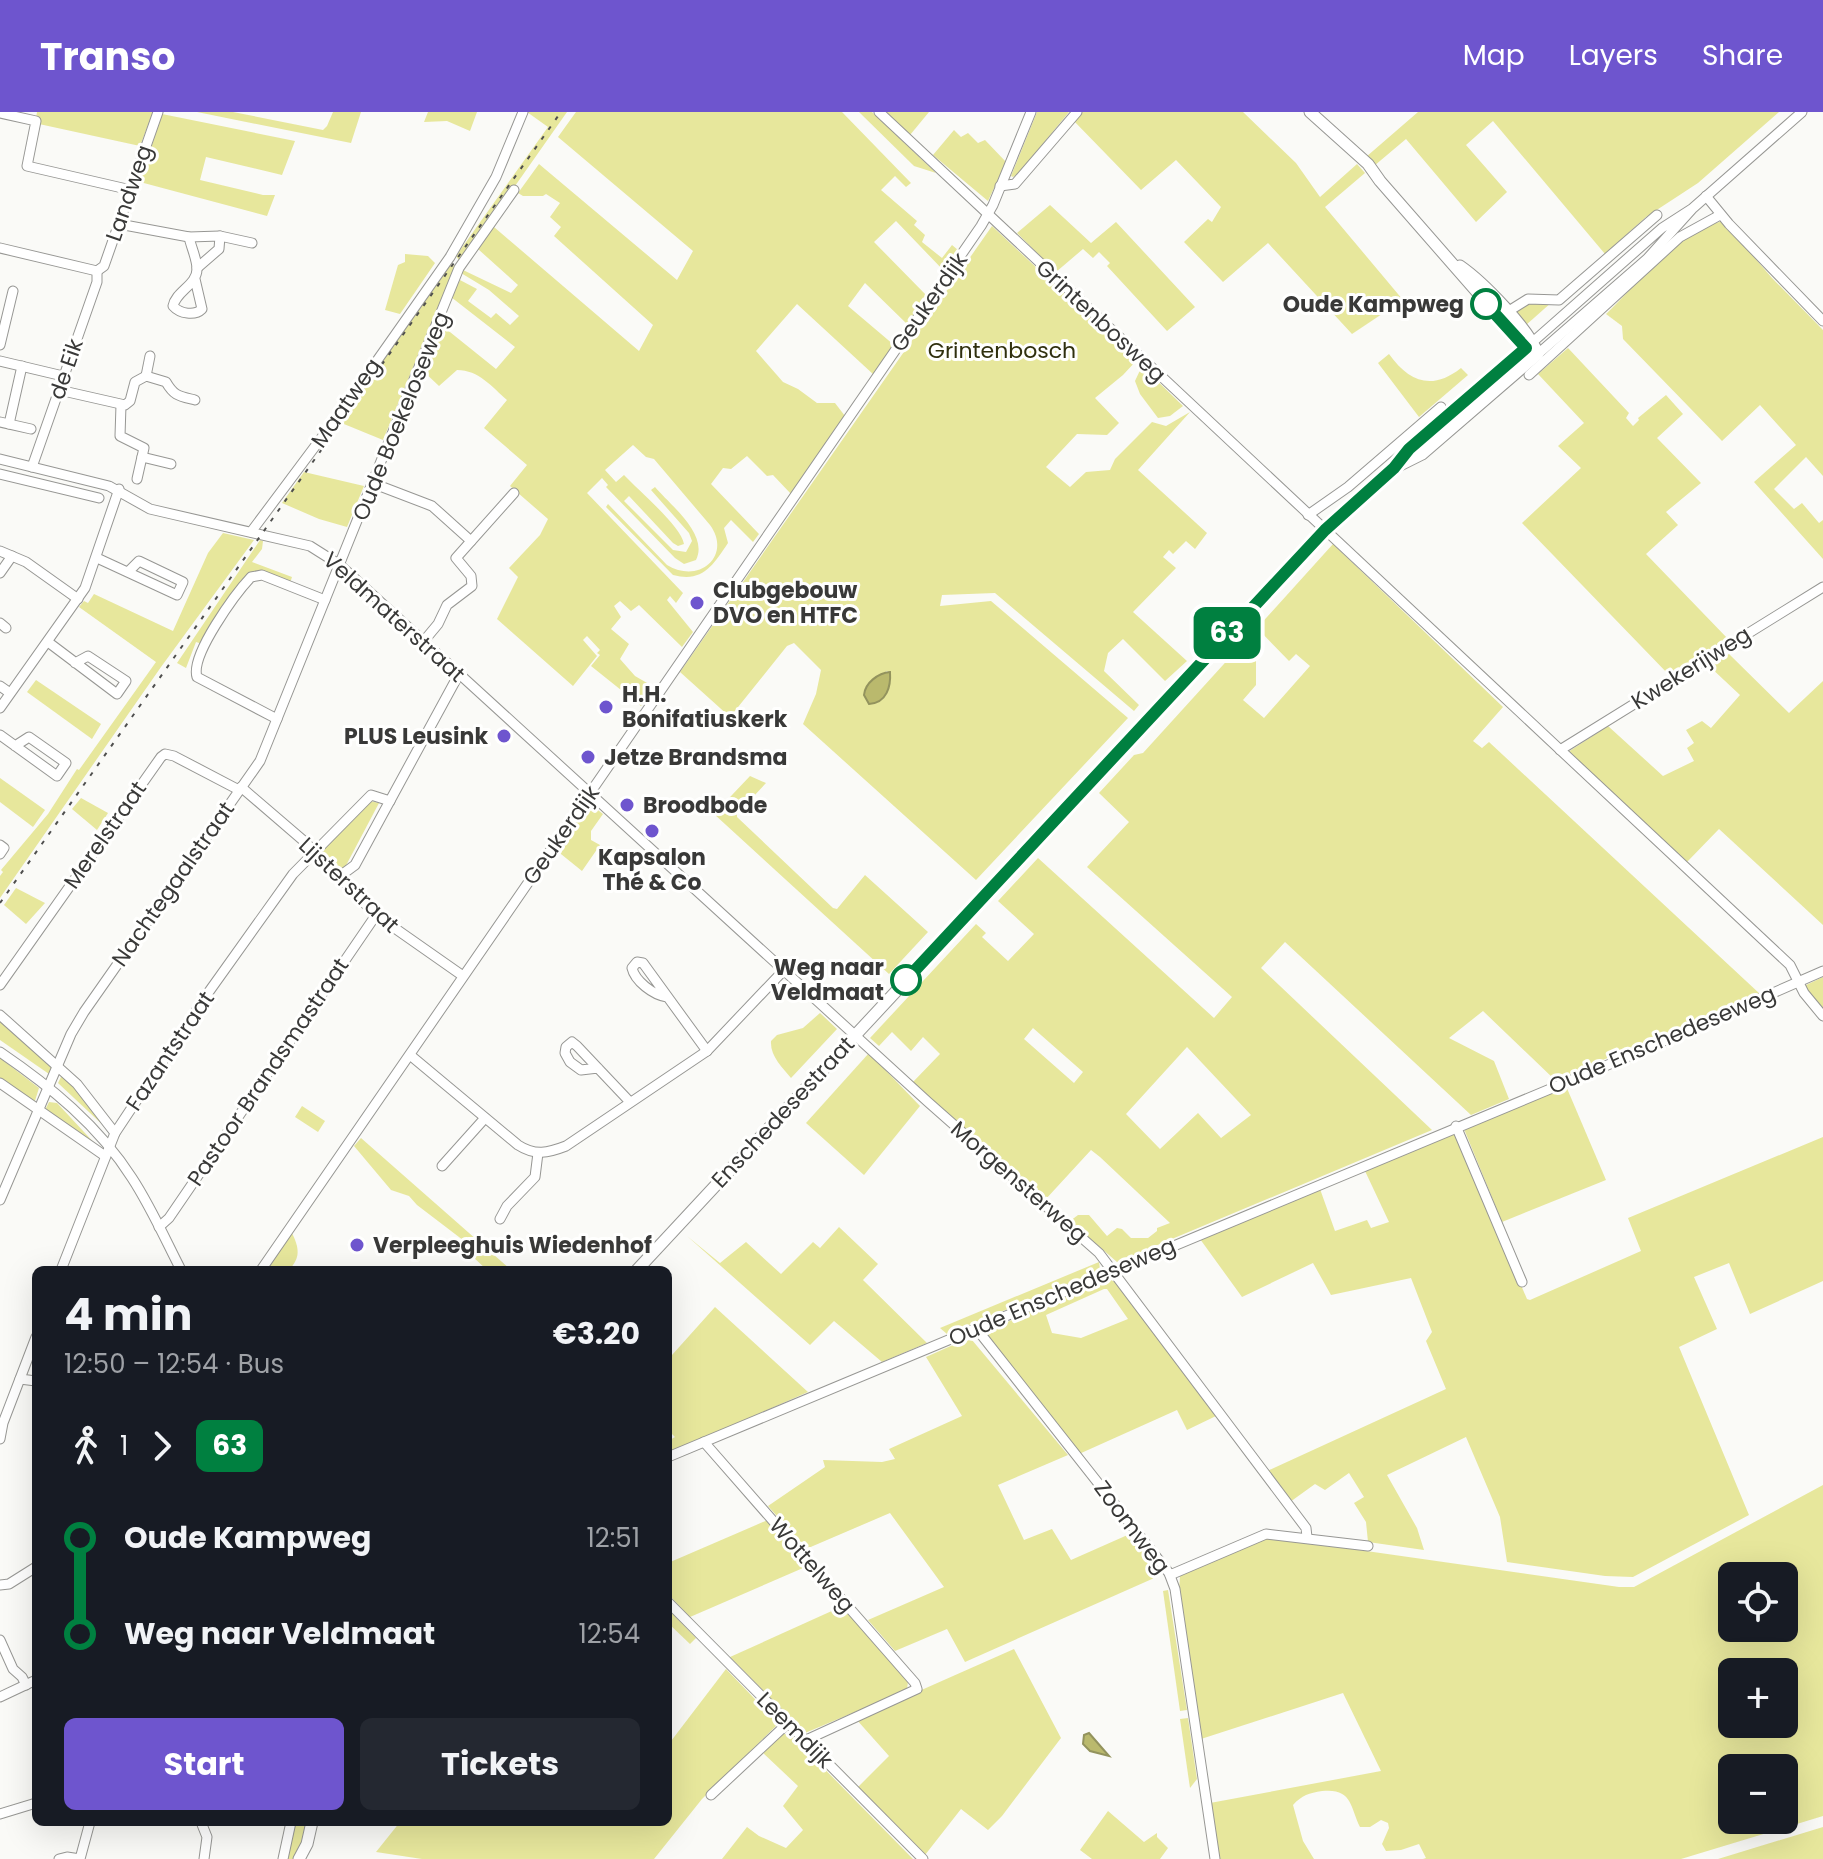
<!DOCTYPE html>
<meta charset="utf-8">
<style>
:root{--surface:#171b24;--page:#242831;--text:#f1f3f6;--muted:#9ea1a6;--accent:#6e55ce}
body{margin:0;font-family:Poppins,sans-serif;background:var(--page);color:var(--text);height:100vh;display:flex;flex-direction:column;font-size:30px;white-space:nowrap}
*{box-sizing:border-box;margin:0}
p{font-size:26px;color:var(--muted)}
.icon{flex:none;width:44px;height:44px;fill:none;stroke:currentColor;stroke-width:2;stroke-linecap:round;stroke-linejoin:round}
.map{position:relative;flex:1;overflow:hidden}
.side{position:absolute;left:32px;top:1154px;width:640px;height:560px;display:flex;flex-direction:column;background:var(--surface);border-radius:12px;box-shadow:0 8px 32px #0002}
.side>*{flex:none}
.badge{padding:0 16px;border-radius:12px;font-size:28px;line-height:52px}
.buttons{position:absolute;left:1718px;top:1450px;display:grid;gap:16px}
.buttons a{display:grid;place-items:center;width:80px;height:80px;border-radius:12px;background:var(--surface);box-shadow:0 8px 32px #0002;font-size:40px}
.map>.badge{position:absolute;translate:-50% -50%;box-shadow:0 0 0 4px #fff}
.legs{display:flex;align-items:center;gap:12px;height:88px;padding:0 32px;font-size:26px}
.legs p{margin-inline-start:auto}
.summary{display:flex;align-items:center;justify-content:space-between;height:136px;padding:0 32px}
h1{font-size:44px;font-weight:700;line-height:60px}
.action{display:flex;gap:16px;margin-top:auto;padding:16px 32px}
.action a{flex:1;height:92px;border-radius:12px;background:var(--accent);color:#fff;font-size:32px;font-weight:700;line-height:92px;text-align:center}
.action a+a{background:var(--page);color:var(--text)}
ul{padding:0 32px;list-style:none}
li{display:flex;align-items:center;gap:28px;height:96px;font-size:30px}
li i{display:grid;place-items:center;width:12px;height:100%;margin:0 10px;background:currentColor}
li i::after{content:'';width:20px;height:20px;margin:-10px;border:6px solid;border-radius:50%;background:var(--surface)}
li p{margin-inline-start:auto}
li:first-child i{background:linear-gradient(#0000 50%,currentColor 0)}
li:last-child i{background:linear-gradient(currentColor 50%,#0000 0)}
header{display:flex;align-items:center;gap:48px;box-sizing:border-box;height:112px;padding:0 40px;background:var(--accent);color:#fff}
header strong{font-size:38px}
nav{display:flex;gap:44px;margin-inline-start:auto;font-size:28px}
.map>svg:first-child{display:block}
.green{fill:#e7e79c;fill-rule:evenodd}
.water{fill:#bab96d;stroke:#93935d;stroke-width:2}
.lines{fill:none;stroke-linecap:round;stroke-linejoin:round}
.minor-casing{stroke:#979794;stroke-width:11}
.major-casing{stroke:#979794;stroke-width:13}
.minor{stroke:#fff;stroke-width:9}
.major{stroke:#fff;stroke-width:11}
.rail{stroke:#4f4f4e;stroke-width:2;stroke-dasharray:4 8;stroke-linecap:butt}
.line-1-casing{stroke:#fff;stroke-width:18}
.line-1{stroke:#008040;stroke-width:12}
.stop-1-dot{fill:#fff;stroke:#008040;stroke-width:4}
.poi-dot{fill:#6e55ce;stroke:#fffffe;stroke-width:3}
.labels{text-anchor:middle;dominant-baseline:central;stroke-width:6;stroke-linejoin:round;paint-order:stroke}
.street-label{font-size:22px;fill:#393938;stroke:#fffffe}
.stop-label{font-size:22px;font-weight:bold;fill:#393938;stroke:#fffffe;text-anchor:end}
.park-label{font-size:22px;fill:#30300e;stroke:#fffffe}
.poi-label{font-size:22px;font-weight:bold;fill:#393938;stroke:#fffffe;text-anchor:start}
</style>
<header>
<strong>Transo</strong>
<nav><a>Map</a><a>Layers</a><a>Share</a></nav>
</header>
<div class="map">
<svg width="1823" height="1747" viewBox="0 0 1823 1747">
<rect width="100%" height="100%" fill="#fafaf7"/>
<g class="green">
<polygon points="37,0 153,0 140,34 39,12 36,6"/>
<polygon points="197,0 233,0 323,18 327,14 333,0 361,0 351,31"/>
<polygon points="428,0 477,0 470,19 447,9 424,10"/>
<polygon points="527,0 567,0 461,151 456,144 548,15"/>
<path d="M576,0H842L911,71L906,75L895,64L881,78L917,109L914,113L925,123L922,130L942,146L952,133L958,138L944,159L896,109L874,130L927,184L908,213L865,171L848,194L894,233L874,263L797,192L756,239L783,270L798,277L817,291H835L845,304L791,382L773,363L767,364L747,344L731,357L723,356L711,372L759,422L753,430L731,408L724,416L728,431C713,453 703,471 673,463L606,395L608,392L667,453C700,473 732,443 710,413L654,347L646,345L633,333L605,358L616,370L624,363C639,379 681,414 684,432L678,434L673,431L629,384L624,389L673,438L686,440L692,429L689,421L651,378L655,375C670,393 709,422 696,448L684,452L675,446L606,375L608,373L602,366L587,381L683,481L676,491L670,484L667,488L693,520L682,535L639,493L631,499L620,489L614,494L621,505L611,517L629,532L620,547L635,564L654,575L641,594L591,554L600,543L597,541L600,538L587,524L583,528L597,544L573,574L497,507L518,465L509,456L540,423L548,407L510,374L527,353L484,316L507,288C492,275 479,258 457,258L439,274L422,258L440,212L496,257L515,235L451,185L460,168L477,177L468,189L491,206L496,201L510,213L519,204L489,178L461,161L463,158L511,181L518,173L478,137L494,115L639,239L653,213L554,124L561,115L550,105L560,91L546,82L543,84H523L518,81L539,52L677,168L693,139L558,25Z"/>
<polygon points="859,0 872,0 936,61 914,54"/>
<polygon points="884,0 929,0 910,23"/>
<polygon points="1037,0 1069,0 1019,61 1013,65 1011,64"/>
<polygon points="1078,0 1243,0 1296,51 1320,85 1357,52 1365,61 1325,95 1403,188 1352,222 1268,131 1223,170 1184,130 1208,107 1212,110 1221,95 1176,48 1141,78 1072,7"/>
<polygon points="1418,0 1779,0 1698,71 1646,105 1605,142 1493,9 1466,33 1507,80 1476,110 1406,27 1374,54 1366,45"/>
<polygon points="162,2 295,29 282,63 206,45 200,68 263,83 275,83 267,104 140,70"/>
<polygon points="954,18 961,25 968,21 978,31 985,28 1006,50 988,89 933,43"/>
<polygon points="1050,93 1091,131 1116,110 1195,195 1167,219 1107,154 1110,151 1099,140 1093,146 1083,137 1056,160 1017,121"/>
<path d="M1723,109L1772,166L1823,218V364L1806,345L1774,377L1794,397L1802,391L1819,411L1823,408V447L1754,370L1796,333L1760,293L1722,329L1623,227L1622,214L1606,202C1636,173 1682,117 1723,109Z"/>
<path d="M992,114L1136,249L1123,263L1095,286L1119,311L1107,323L1077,322L1046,355L1070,375L1086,360L1110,358L1115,347L1152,310L1166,314L1190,300L1138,358L1207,421L1195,437L1186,429L1173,442L1169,438L1163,445L1176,456L1133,500L1187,549L1165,569L1123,527L1108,541L1104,559L1139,593L1134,599L995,481L942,483L940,494L991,489L1128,606L976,768L803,612L816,582L821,558L794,531L787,534L730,605L680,560ZM887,559L891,562C889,576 887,592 869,592L865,576L873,567Z"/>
<polygon points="405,142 428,144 435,151 400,202 385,198 398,153 405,150"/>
<polygon points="451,152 455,154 383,328 339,310"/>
<polygon points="1534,189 1552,190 1526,213 1519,209 1517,200 1525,192"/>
<polygon points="1568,236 1629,301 1626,306 1633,314 1639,308 1638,306 1666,283 1683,302 1657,326 1701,371 1666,400 1678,413 1646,442 1729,528 1670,564 1522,411 1581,356 1558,334 1584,311 1538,262"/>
<path d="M1389,242C1409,270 1432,279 1461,256L1468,263L1419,305L1378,251Z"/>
<polygon points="1142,254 1183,294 1170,304 1158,306 1140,282 1135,269"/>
<polygon points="304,360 364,374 347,415 319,407 282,391"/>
<polygon points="223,421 254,428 161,555 0,786 0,764 3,760 1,758 48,702 77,657 79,658 156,550 79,495 84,489 88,491 94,482 173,519 208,441"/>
<polygon points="260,428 263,429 262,437 252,450 292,465 290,471 259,459 202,532 196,530 186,556 177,551"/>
<path d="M1333,432L1503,595L1473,629L1482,636L1489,630L1760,882L1555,968L1483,899L1449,926L1494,949L1509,987L1471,1003L1285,830L1261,856L1432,1018L1117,1150L1070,1109L1078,1103H1089L1107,1124L1117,1116L1122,1117L1131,1126H1148L1157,1119V1116L1170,1111L1100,1045L1091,1038L1045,1088L912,971L940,942L923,925L911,939L892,920L879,934L870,926L976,812L986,821L982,825L1008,849L1034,822L998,789L1038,746L1214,906L1232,885L1087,755L1129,710L1099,681L1134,643L1143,641L1243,531L1256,543V573L1243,588L1264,606L1310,554L1296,542L1289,549L1257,516ZM1033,916L1083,960L1074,971L1024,927ZM1187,935L1251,1003L1221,1026L1198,1001L1160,1037L1126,1002Z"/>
<polygon points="1729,542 1789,601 1823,569 1823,813 1719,717 1687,750 1568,640 1608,614 1663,664 1694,649 1687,636 1694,631 1686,618 1702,609 1711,616 1740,583 1709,554"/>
<polygon points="36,568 101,612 92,627 27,580"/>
<polygon points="750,664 766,671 737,702 737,705 833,796 837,797 865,763 928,820 889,862 714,702"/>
<polygon points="0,666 45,698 33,715 0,690"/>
<polygon points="81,686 108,701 97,718 72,697"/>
<polygon points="370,689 379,691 342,761 319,738"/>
<polygon points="590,692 603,702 591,719 591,728 600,733 582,759 556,738"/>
<polygon points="16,776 45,791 26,812 4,793"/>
<polygon points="1823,865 1823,899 1804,874"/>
<path d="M820,901L837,917L791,966C782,955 770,944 771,929L777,923L803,916Z"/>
<polygon points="0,904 53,954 49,962 0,928"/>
<polygon points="869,941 920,994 864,1063 806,1011"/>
<polygon points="0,946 39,976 34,992 0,969"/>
<polygon points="62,963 98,1001 106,1016 58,971"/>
<polygon points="1566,974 1606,1068 1502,1110 1464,1017"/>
<polygon points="49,990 57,991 98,1035 45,998"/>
<polygon points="302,994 325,1009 318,1020 295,1005"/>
<polygon points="1453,1022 1456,1023 1527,1187 1530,1188 1641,1139 1628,1106 1823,1025 1823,1169 1750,1202 1729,1151 1694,1165 1717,1217 1679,1235 1749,1403 1633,1465 1605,1464 1507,1450 1500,1405 1466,1325 1387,1363 1417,1416 1424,1438 1368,1430 1366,1410 1354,1391 1364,1385 1349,1361 1325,1378 1315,1372 1290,1390 1267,1359 1446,1277 1426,1229 1432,1220 1411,1166 1331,1183 1313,1151 1242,1185 1200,1127 1320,1077 1335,1119 1367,1108 1371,1116 1389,1110 1365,1059"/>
<polygon points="361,1026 511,1158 487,1158 472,1144 476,1138 417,1093 409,1084 391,1078 354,1034"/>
<polygon points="839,1115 878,1152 863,1168 927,1231 882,1250 834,1209 810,1233 687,1124 720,1151 746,1130 781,1162 813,1130 820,1136"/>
<path d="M292,1121C299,1136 301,1145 289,1158H267Z"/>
<polygon points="1099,1150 1100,1157 1097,1160 947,1222 940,1216"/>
<path d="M1107,1166L1115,1170L1216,1304L1187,1318L1177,1298L1079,1342L982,1221ZM1104,1177H1107L1128,1207L1081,1226L1052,1221L1046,1203Z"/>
<polygon points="715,1195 808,1280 668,1342 668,1329 675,1325 668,1318 668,1241 672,1243"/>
<polygon points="972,1228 1068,1343 998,1373 1024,1428 1052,1417 1071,1448 1132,1421 1161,1460 1152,1467 965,1550 947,1517 895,1539 868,1508 944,1475 890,1401 806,1437 768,1394 825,1355 823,1348 882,1350 895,1347 889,1337 962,1304 926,1245 962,1229"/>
<path d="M1823,1373V1704L1681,1747H1423L1426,1746L1419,1732L1401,1738L1386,1739L1382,1732L1389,1716L1388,1711L1381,1708L1370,1715H1360C1350,1694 1352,1676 1322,1679C1309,1681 1302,1683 1293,1693L1303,1729L1314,1747H1218L1210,1691L1381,1659L1343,1581L1201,1627L1179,1480L1180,1464L1265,1427L1275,1426L1619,1475H1634ZM1732,1464H1784V1516H1732ZM1732,1560H1784V1612H1732ZM1732,1656H1784V1708H1732Z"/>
<polygon points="770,1407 810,1453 690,1505 668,1482 668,1451"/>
<polygon points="1168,1478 1187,1598 1180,1599 1163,1479"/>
<polygon points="845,1493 908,1569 907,1578 805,1621 730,1545"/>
<polygon points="668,1497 696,1526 690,1532 668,1511"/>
<polygon points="1014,1537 1061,1626 1002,1704 988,1718 961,1697 925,1743 858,1675 889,1644 856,1607"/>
<polygon points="726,1557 776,1609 777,1613 702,1687 654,1747 422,1747 376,1740 400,1710 668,1710 668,1633"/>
<polygon points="1188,1606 1197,1667 1190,1676 1180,1607"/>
<polygon points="783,1622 790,1622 795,1627 913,1747 722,1747 747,1715 759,1724 786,1736 803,1718 783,1694 798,1674 762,1640"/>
<polygon points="1108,1699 1144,1730 1157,1721 1157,1725 1168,1736 1160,1747 1092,1747 1080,1738"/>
<polygon points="296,1710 306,1710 297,1747 286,1747"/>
<polygon points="1823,1715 1823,1747 1718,1747"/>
</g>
<g class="water">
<path d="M890,560C891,574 887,591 869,592L864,583C865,571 878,561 890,560Z"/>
<polygon points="1089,1621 1109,1644 1090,1639 1083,1632 1084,1623"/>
</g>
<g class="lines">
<defs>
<g id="minor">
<polyline points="879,0 1790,853 1804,881 1823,904"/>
<polyline points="0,1 36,9 27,54 131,78"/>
<polyline points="1000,74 1015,72 1077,0"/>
<polyline points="1706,84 1729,112 1823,209"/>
<polyline points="1693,96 1662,116 1526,236 1538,242 1647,147 1693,96 1802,0"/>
<polyline points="119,112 189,125 220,124 252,131"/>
<path d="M189,125C191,135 197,147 197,157C197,173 176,179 173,194C180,202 195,204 202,197L195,167"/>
<polyline points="0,136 97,159"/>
<polyline points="197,156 219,137 220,124"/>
<polyline points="97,159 104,154 158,0"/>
<polyline points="1504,202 1528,187 1559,188 1657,103"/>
<polyline points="0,233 13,179"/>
<polyline points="0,249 63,264"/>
<polyline points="1529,263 1680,125 1720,103"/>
<polyline points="146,264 150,244"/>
<path d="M59,278L125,293L130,289L135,270L146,264L166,270C174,284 179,284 195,288"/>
<polyline points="121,293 120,324 144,336 137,367"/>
<polyline points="0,310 31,317"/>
<polyline points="9,312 22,254"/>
<polyline points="142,345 171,352"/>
<polyline points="0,347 109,374 150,397 310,434 340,453 928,990 1099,1141 1306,1416 1307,1425"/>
<polyline points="32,355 97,170 97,159"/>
<polyline points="0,362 99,386"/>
<polyline points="372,371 432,394 471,429"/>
<polyline points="1308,403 1348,375 1441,295"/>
<polyline points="251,420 343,297 450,145 496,65 523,0"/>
<polyline points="0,439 26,450 78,487"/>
<polyline points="97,446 177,483 183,470 139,449 128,460"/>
<polyline points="0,461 12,444"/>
<polyline points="0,511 6,516"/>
<polyline points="48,530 117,582 126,569 88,544 75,551"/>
<polyline points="423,530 438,512 447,493 472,474 471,464 456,446 514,381"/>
<polyline points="0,574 10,581"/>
<polyline points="0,596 85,476 119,377"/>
<path d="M277,607L197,565C190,543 236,481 251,465L262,463L325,488"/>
<polyline points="0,623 57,664 66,651 29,625 15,634"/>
<polyline points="1560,638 1823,475"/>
<polyline points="241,675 305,730 376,803 463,864"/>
<polyline points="0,733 4,736 0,742"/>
<polyline points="340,764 355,753 459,562"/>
<polyline points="0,873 161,645 165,642 174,644 239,678"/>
<path d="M667,885C653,883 635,869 632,856L637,850L643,851L707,939"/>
<polyline points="0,903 77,972 115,1021"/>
<path d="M0,940C50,974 99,1014 132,1066C151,1095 165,1127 181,1158"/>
<path d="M410,943L518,1033C535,1044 548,1041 566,1034L707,939L785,857"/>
<polyline points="598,956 581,958 570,950 565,941 566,935 572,930 577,934 630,990"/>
<polyline points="0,971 105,1044"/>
<polyline points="1456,1014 1522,1170"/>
<polyline points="442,1054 485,1006"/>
<polyline points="0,1088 71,922 84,900 260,649 459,156 514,78"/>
<polyline points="500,1107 507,1094 535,1065 538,1041"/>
<polyline points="159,1115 169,1106 376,803"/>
<polyline points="61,1158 115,1021 208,881 293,762 371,683 390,689"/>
<polyline points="261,1158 981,114 993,93 1031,0"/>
<polyline points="976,1216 1169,1461 1175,1477 1215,1747"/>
<polyline points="20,1267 36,1269"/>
<polyline points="0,1327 3,1311 36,1225"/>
<polyline points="704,1330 915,1571 917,1577 806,1628"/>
<polyline points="668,1345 1634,942 1823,859"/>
<polyline points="1170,1463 1266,1422 1368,1434"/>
<polyline points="0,1473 9,1472 36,1455"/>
<polyline points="668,1490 923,1747"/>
<polyline points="0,1528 13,1557 22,1565 26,1573"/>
<polyline points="0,1585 36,1568"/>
<polyline points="711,1683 788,1611"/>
<polyline points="0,1702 36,1691"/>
<polyline points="201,1710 207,1725 204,1747"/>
<polyline points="59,1747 67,1745 80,1747 90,1710"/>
<polyline points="283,1747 291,1710"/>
</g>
<g id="major">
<path d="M1398,354L1422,342L1538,242C1529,217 1483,170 1460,154"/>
<polyline points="637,1158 1325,418 1394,356 1409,337 1526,236 1380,69 1368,52 1310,0"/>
<polyline points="299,1747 307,1732 312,1710"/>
</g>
</defs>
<use href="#minor" class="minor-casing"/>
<use href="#major" class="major-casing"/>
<use href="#minor" class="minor"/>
<use href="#major" class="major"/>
<polyline class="rail" points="0,791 561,0"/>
</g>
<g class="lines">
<defs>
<polyline id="line-1" points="906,868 1325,418 1394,356 1409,337 1526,236 1486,192"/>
</defs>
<use href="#line-1" class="line-1-casing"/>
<use href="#line-1" class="line-1"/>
</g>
<g class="stop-1-dot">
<circle cx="1486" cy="192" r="14"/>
<circle cx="906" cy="868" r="14"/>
</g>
<g class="poi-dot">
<circle cx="697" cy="491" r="8"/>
<circle cx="606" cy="595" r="8"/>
<circle cx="504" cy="624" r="8"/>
<circle cx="588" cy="645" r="8"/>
<circle cx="627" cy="693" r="8"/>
<circle cx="652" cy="719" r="8"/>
<circle cx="357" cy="1133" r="8"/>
</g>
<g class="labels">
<g class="street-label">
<text transform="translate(129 81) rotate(-71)">Landweg</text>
<text transform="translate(929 190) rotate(-55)">Geukerdijk</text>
<text transform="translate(1101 209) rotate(43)">Grintenbosweg</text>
<text transform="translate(66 257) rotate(-71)">de Eik</text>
<text transform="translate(346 291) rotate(-55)">Maatweg</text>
<text transform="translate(401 304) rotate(-68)">Oude Boekeloseweg</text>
<text transform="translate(394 505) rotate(42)">Veldmaterstraat</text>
<text transform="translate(1691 556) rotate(-32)">Kwekerijweg</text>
<text transform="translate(105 723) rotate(-55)">Merelstraat</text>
<text transform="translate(561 723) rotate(-55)">Geukerdijk</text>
<text transform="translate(173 772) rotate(-55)">Nachtegaalstraat</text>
<text transform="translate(349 773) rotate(43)">Lijsterstraat</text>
<text transform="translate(1662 928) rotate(-23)">Oude Enschedeseweg</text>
<text transform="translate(170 939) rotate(-56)">Fazantstraat</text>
<text transform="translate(268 960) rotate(-56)">Pastoor Brandsmastraat</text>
<text transform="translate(783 1000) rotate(-47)">Enschedesestraat</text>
<text transform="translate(1019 1070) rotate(41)">Morgensterweg</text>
<text transform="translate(1062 1180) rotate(-23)">Oude Enschedeseweg</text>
<text transform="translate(1132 1415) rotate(53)">Zoomweg</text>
<text transform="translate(812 1453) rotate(49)">Wottelweg</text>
<text transform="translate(795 1618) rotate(45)">Leemdijk</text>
</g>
<g class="stop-label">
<text x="1464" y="192">Oude Kampweg</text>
<text x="884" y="855">Weg naar<tspan x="884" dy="25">Veldmaat</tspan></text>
</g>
<g class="park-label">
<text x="1002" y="238">Grintenbosch</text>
</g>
<g class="poi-label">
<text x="713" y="478">Clubgebouw<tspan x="713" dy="25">DVO en HTFC</tspan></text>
<text x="622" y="582">H.H.<tspan x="622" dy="25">Bonifatiuskerk</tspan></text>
<text x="488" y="624" text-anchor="end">PLUS Leusink</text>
<text x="604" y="645">Jetze Brandsma</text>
<text x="643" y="693">Broodbode</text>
<text x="652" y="745" text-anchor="middle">Kapsalon<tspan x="652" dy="25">Thé &amp; Co</tspan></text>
<text x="373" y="1133">Verpleeghuis Wiedenhof</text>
</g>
</g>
</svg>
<div class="buttons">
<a><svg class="icon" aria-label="locate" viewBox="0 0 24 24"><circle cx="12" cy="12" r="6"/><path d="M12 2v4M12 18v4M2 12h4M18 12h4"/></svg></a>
<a>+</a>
<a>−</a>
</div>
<b class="badge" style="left:1227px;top:521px;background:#008040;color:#fff">63</b>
<section class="side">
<div class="summary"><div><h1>4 min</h1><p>12:50 – 12:54 · Bus</p></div><b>€3.20</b></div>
<div class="legs"><svg class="icon" aria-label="walk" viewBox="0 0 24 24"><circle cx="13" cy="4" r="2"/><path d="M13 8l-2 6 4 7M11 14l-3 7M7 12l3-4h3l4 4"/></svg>1<svg class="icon" aria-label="forward" viewBox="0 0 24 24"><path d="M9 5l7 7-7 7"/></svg><b class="badge" style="background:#008040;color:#fff">63</b></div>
<ul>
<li><i style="color:#008040"></i><b>Oude Kampweg</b><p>12:51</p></li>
<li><i style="color:#008040"></i><b>Weg naar Veldmaat</b><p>12:54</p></li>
</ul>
<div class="action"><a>Start</a><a>Tickets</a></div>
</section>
</div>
